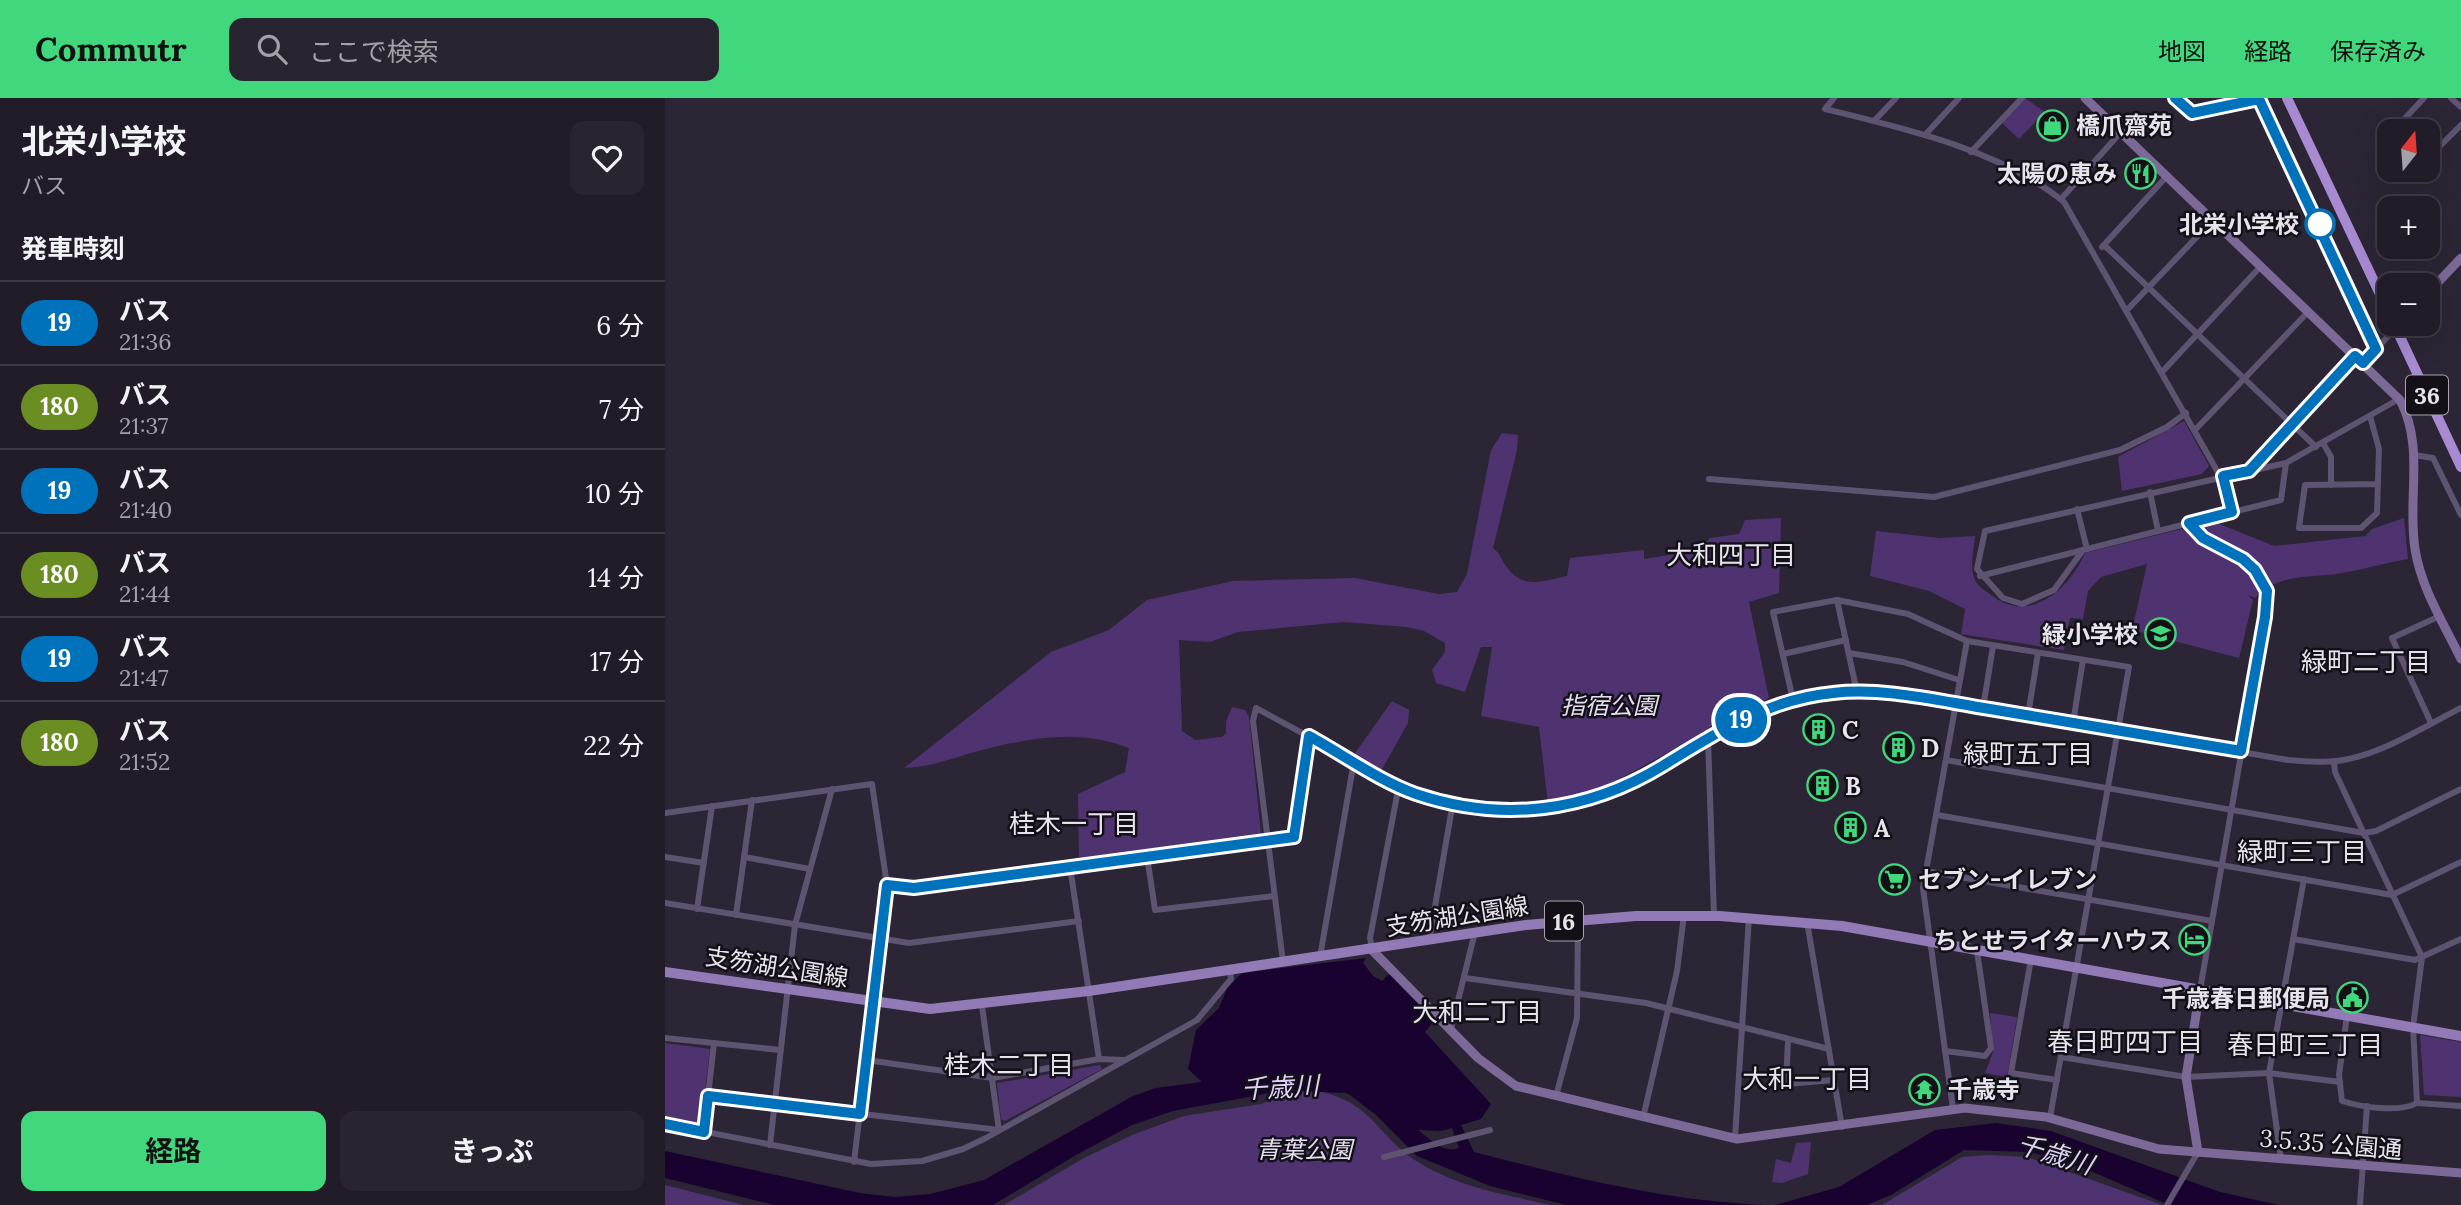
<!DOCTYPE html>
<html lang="ja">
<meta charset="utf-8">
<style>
:root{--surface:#211c28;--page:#292530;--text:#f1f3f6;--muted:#a2a1a8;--line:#3e3a45;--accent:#41d77c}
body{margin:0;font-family:Lora,"Noto Sans JP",serif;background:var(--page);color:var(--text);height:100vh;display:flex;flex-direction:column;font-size:26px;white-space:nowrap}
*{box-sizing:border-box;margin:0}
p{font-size:23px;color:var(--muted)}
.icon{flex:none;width:38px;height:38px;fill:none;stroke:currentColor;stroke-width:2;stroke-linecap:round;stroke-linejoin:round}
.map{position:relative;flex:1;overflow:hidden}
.details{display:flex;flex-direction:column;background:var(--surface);width:665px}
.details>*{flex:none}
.badge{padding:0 14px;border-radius:23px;font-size:24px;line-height:46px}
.needle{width:46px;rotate:17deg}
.buttons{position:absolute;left:1712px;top:21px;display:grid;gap:14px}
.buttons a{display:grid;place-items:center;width:63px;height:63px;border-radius:14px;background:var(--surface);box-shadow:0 7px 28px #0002,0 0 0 2px var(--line);font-size:35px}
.map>.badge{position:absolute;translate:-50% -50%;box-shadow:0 0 0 4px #fff}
h2{padding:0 21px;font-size:26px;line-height:63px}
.round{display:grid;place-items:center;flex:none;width:74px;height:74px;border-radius:14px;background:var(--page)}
.headline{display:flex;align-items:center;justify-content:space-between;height:119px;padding:0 21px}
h1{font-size:33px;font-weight:700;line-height:52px}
.primary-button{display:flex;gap:14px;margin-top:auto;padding:14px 21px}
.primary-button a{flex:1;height:80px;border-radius:14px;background:var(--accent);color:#111;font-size:28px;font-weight:700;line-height:80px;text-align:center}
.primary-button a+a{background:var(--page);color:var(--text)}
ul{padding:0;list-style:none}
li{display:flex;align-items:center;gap:21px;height:84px;padding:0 21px;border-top:2px solid var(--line)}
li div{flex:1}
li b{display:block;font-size:26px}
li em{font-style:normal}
li .badge{min-width:77px;font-weight:700;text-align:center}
header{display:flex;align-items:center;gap:42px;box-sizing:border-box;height:98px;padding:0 35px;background:var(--accent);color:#111}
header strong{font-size:33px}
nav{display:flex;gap:38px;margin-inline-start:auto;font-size:24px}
.search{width:490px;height:63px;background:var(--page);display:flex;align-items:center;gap:18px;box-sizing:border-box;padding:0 24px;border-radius:14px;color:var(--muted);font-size:26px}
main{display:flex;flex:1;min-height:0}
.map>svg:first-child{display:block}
.green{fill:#4f3371}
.water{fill:#19022f;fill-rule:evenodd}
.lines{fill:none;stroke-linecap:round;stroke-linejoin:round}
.river{stroke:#19022f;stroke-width:12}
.street{stroke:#5e5370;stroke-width:6}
.secondary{stroke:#7c6998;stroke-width:9}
.primary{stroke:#927ab6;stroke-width:10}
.highway{stroke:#a78ad2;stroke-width:10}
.line-casing{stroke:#fff;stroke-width:16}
.line{stroke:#0072bc;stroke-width:10}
.stop-dot{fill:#fff;stroke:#0072bc;stroke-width:3.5}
.labels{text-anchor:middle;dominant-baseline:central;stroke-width:5;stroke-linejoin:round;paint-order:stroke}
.shield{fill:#131017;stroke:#a7a4ae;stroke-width:2}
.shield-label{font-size:23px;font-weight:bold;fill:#e7e4ee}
.poi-label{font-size:24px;font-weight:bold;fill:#e7e4ee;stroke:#131017;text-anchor:start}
.stop-label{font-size:24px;font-weight:bold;fill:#e7e4ee;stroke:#131017;text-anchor:end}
.park-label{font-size:24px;font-style:italic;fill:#e5ddf1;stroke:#131017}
.street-label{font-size:24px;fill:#e7e4ee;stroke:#131017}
.neighbourhood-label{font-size:26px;fill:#e7e4ee;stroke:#131017}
.water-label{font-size:26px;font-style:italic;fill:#ded0f7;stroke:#131017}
</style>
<header>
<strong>Commutr</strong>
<div class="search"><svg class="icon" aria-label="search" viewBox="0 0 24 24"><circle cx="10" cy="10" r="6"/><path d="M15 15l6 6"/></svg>ここで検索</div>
<nav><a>地図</a><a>経路</a><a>保存済み</a></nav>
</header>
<main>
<section class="details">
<div class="headline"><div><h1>北栄小学校</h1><p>バス</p></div><a class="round"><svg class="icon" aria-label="heart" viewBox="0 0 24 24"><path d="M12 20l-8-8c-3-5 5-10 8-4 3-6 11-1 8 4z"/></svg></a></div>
<h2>発車時刻</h2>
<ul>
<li><span class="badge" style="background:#0072bc;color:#fff">19</span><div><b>バス</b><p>21:36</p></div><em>6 分</em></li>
<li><span class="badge" style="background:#6b8e23;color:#fff">180</span><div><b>バス</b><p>21:37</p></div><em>7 分</em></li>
<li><span class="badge" style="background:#0072bc;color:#fff">19</span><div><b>バス</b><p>21:40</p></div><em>10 分</em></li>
<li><span class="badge" style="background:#6b8e23;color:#fff">180</span><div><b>バス</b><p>21:44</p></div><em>14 分</em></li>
<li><span class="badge" style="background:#0072bc;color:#fff">19</span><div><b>バス</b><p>21:47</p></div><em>17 分</em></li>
<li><span class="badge" style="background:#6b8e23;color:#fff">180</span><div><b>バス</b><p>21:52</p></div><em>22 分</em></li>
</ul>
<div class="primary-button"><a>経路</a><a>きっぷ</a></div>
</section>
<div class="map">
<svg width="1796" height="1107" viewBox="0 0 1796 1107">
<rect width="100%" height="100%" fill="#2c2535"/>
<g class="green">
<polygon points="1360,0 1380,14 1354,41 1337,25"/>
<polygon points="1519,323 1544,368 1537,376 1457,393 1453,359"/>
<path d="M837,335L853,337L852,352L828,450C836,456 835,460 841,468C857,492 878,483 902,478L905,460L979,452V461L1034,452L1045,440L1074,436L1080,422L1116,420L1114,495L1084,504L1104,600L943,687L883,706L874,629L816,618L827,549H816L800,594L771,585L767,572L780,554V545L759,533L742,529L678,524L573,534L545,544L514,542L517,633L530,642L557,639L561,635V624L567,609L580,612L584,619L596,736L414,760L413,696L460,674L464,650C415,631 367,639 317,652C290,659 268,669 239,670L386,554L444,532L482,502L568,483L690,480L774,496L792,494L802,476L826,352Z"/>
<path d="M1739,420L1743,461C1721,465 1699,471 1677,475C1648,480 1611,475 1590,500L1583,497L1588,502L1574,560L1467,532L1482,466L1436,479L1423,493L1418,521L1405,520L1399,552L1296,536L1300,511L1264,493L1205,478L1211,433L1275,440L1310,438C1309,451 1304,470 1310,482C1312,488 1321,493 1326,497C1364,527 1404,492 1420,455L1517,431L1527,436L1537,431L1538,426L1552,425L1609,448L1700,438L1707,431Z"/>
<polygon points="727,603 744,612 743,625 716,673 688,658"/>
<polygon points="1325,915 1352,919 1342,979 1320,975 1328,954"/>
<polygon points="1755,937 1796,944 1796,999 1759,997"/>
<polygon points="0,945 45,951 36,1027 0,1020"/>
<polygon points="435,967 437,971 340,1023 336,1021 332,985"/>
<path d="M648,992C709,1003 710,1037 753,1064C793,1089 841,1097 886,1107H339L419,1060L467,1037L519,1018L596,1006L627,995Z"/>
<polygon points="1146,1044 1143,1076 1117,1085 1107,1084 1111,1061 1126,1065 1131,1045"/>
<polygon points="1323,1057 1362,1059 1497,1107 1217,1107 1297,1059"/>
<polygon points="0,1087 79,1107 0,1107"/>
</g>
<g class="water">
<path d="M701,860L698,865L708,878L717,883L725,875L770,922L760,934L826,1006L816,1021L796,1027L809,1054C905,1079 1001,1103 1100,1107H901L825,1088L752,1058L711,1017L685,997L651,982L605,995L508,1013L467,1027L411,1057L328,1107H109L0,1080V1053L195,1095L230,1099L265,1096L319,1082L468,998L491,990L537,984L523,971L531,932L554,910L562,890L577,875ZM787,1030L794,1050C778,1056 765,1041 753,1032L776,1033Z"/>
<polygon points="1331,1025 1386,1033 1555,1094 1614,1107 1504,1107 1421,1071 1366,1054 1299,1052 1226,1097 1202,1107 1110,1107 1174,1089 1270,1032"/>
</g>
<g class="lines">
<polyline class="river" points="621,986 676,989"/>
<g class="street">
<path d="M1169,0L1160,11C1238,30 1336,52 1399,104L1555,378"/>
<polyline points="1510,0 1527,15 1594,1"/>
<polyline points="1593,0 1711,251"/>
<polyline points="1786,0 1796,9"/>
<polyline points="1209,23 1231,0"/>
<polyline points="1733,33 1730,31 1759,0"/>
<polyline points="1260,37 1294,0"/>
<polyline points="1306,54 1357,0"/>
<polyline points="1762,61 1796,27"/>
<polyline points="1396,101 1456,34"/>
<polyline points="1439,147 1651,349"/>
<polyline points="1437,149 1502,78"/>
<polyline points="1463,211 1548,122"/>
<polyline points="1698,265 1731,230"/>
<polyline points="1497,274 1596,168"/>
<polyline points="1705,318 1714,351 1712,415 1696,430 1634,430 1640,387 1713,386"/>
<polyline points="1530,332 1644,213"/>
<polyline points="1658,345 1666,359 1666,387"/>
<polyline points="1749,357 1768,360 1796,417"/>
<polyline points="1584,373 1691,258"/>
<polyline points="1558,378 1567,414"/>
<polyline points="1044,381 1269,399 1455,352 1502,329 1521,315"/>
<polyline points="1485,394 1493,433"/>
<polyline points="1412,411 1422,451"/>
<path d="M1524,425C1558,460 1607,458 1600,519L1535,892"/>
<polyline points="1418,452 1389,492 1357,506 1338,500 1312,471 1320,433 1621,365 1734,301"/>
<polyline points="1315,478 1616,402 1621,365"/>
<polyline points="1172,502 1192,594"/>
<polyline points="1184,555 1238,564 1294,582"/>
<polyline points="1118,556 1181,542"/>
<polyline points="1128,602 1108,514 1172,502 1243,516 1302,543 1464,569 1385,1020"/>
<polyline points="1318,610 1328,548"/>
<polyline points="1363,617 1373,555"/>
<polyline points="1408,625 1418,562"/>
<polyline points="1766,625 1727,540 1775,518"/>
<polyline points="1043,640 1049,818"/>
<polyline points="1281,662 1699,735 1711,733 1796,691"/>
<polyline points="1669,664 1670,674 1757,859 1748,929 1752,1005 1796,1008"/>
<polyline points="0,715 207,686 222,787 189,1064"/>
<polyline points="1272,717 1727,797 1796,764"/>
<polyline points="482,758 490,812 609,798"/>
<polyline points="0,759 39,765"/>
<polyline points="79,759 145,771"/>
<polyline points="405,769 434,961"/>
<polyline points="1261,773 1547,823"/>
<polyline points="222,787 249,790 629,739 644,638"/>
<polyline points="0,805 244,845 414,823"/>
<polyline points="32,811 47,708"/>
<polyline points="71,817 87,702"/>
<polyline points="1142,824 1177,1029"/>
<polyline points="1628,841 1750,862 1796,841"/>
<polyline points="764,843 788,704"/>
<polyline points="707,851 705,840 734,687"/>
<polyline points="655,859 689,663"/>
<polyline points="1366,861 1346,975 1392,982"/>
<path d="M618,864L588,623L591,610L750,696L818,710L865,714L903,708L954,691L1096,612L1171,594H1208L1290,605L1623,662C1639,663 1655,665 1672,663C1715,658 1758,629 1796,610"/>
<polyline points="800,880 981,905 1164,951"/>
<path d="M1682,917L1674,977L1677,1003C1696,1009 1734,1015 1752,1005"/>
<polyline points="786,931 810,834"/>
<polyline points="0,940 115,952"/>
<polyline points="1123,943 1121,986 1169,982"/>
<polyline points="1280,953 1320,958 1326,950 1312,853"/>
<polyline points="1396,959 1521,979 1604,975 1675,984"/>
<polyline points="201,962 328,980 434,961 460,962"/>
<polyline points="43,998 334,1032 317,908"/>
<polyline points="891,998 912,920 913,822"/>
<polyline points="1288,1011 1258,790 1302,543"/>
<polyline points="978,1020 1012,873 1019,817"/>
<polyline points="0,1026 206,1066 257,1063 298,1051 321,1040 532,922 566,881 565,872"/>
<polyline points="39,1034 49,945"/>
<polyline points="1070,1040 1084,819"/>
<polyline points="105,1047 130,827 167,691"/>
<polyline points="719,1059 825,1032"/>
<polyline points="1616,1061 1604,975 1639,781"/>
<polyline points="1502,1107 1533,1054"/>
<polyline points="1695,1107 1702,1008"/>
</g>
<g class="secondary">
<path d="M1420,0L1735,302C1760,349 1742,401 1750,451C1756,490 1779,526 1796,561"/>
<polyline points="1762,196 1796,160"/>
<polyline points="707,852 813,960 851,988 1072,1041 1300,1010 1381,1019 1494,1051 1796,1075"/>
<polyline points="1533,1054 1521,979 1535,892"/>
</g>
<polyline class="primary" points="0,874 265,911 424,893 861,827 971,818 1055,818 1177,828 1796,938"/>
<g class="highway">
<polyline points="1622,0 1724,215"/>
<polyline points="1729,226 1796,369"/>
</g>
</g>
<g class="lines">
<defs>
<path id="line" d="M0,1026L39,1034L43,998L195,1016L222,787L249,790L629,739L644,638C677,656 716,684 751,696C837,725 923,714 999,667C1052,634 1104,601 1168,595C1219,589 1274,603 1325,611C1409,625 1492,639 1576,653L1600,519L1602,493L1590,472L1578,461L1538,440L1524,425L1567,414L1558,378L1584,373L1690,258L1698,265L1711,251L1594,1L1527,15L1510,0"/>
</defs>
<use href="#line" class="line-casing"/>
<use href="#line" class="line"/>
</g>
<defs>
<symbol id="shop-ring" viewBox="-11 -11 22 22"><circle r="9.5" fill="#131017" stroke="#41d77c" stroke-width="1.5"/><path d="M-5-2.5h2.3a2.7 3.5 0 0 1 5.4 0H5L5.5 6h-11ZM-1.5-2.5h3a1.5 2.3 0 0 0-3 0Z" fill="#41d77c"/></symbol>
<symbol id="restaurant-ring" viewBox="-11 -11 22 22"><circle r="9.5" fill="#131017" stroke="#41d77c" stroke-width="1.5"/><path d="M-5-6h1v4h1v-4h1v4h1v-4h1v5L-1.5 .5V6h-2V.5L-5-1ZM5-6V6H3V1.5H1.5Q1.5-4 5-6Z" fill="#41d77c"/></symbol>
<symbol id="school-ring" viewBox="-11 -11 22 22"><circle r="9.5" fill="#131017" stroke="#41d77c" stroke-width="1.5"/><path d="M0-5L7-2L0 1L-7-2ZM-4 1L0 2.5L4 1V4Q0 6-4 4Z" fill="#41d77c"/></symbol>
<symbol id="building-ring" viewBox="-11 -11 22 22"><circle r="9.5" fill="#131017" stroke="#41d77c" stroke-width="1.5"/><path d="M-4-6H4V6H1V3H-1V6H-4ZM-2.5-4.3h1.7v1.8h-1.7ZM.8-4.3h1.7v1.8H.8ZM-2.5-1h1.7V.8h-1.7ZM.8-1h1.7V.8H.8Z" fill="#41d77c"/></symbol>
<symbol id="supermarket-ring" viewBox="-11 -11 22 22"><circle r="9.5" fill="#131017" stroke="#41d77c" stroke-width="1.5"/><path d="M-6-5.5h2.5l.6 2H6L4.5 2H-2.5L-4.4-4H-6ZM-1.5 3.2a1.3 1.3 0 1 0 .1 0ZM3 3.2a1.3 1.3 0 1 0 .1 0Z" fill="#41d77c"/></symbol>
<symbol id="hotel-ring" viewBox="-11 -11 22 22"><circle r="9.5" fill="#131017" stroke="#41d77c" stroke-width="1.5"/><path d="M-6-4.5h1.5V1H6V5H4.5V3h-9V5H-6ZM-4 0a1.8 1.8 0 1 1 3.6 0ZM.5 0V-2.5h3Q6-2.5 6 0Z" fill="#41d77c"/></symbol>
<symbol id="civic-ring" viewBox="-11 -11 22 22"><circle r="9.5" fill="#131017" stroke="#41d77c" stroke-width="1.5"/><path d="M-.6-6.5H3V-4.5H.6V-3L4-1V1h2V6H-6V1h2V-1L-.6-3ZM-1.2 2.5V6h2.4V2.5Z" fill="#41d77c"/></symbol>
<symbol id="temple-ring" viewBox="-11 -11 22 22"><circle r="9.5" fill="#131017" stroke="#41d77c" stroke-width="1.5"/><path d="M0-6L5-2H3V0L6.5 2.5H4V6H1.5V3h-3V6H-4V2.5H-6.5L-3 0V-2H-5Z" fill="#41d77c"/></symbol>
</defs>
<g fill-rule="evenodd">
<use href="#shop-ring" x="1370" y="10" width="35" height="35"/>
<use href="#restaurant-ring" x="1458" y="58" width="35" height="35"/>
<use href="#school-ring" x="1478" y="518" width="35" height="35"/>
<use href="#building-ring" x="1136" y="614" width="35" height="35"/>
<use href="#building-ring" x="1216" y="632" width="35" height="35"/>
<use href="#building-ring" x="1140" y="670" width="35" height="35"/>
<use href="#building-ring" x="1168" y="712" width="35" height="35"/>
<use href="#supermarket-ring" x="1212" y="764" width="35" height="35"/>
<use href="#hotel-ring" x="1512" y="824" width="35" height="35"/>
<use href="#civic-ring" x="1670" y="882" width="35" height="35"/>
<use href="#temple-ring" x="1242" y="974" width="35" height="35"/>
</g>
<circle class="stop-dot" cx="1655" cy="126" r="14"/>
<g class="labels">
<g class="shield">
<rect x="1741" y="277.5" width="42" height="39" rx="5"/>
<rect x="880" y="803.5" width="38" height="39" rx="5"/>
</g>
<g class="shield-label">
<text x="1762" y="297">36</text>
<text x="899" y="823">16</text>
</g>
<g class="poi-label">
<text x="1411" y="27">橋爪齋苑</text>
<text x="1452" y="75" text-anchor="end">太陽の恵み</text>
<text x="1473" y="536" text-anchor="end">緑小学校</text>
<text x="1177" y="632">C</text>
<text x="1256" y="650">D</text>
<text x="1180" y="688">B</text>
<text x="1209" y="730">A</text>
<text x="1253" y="781">セブン-イレブン</text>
<text x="1507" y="842" text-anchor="end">ちとせライターハウス</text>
<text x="1665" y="900" text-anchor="end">千歳春日郵便局</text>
<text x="1283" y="991">千歳寺</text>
</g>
<g class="stop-label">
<text x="1634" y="126">北栄小学校</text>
</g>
<g class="park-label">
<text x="944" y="607">指宿公園</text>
<text x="639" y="1051">青葉公園</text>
</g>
<g class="street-label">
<text transform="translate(792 818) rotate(-9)">支笏湖公園線</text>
<text transform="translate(112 869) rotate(9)">支笏湖公園線</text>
<text transform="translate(1666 1046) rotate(5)">3.5.35 公園通</text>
</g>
<g class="neighbourhood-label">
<text x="1066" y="456">大和四丁目</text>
<text x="1701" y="563">緑町二丁目</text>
<text x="1363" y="655">緑町五丁目</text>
<text x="409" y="725">桂木一丁目</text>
<text x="1637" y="753">緑町三丁目</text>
<text x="812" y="913">大和二丁目</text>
<text x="1460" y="943">春日町四丁目</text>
<text x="1640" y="946">春日町三丁目</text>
<text x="344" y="966">桂木二丁目</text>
<text x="1142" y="980">大和一丁目</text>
</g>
<g class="water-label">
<text transform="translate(615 989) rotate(-3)">千歳川</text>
<text transform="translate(1390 1056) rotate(17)">千歳川</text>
</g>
</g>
</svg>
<div class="buttons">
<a><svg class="needle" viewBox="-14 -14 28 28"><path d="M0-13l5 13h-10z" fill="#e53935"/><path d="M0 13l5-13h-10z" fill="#a2a1a8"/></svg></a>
<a>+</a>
<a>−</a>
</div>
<b class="badge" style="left:1076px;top:622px;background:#0072bc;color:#fff">19</b>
</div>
</main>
